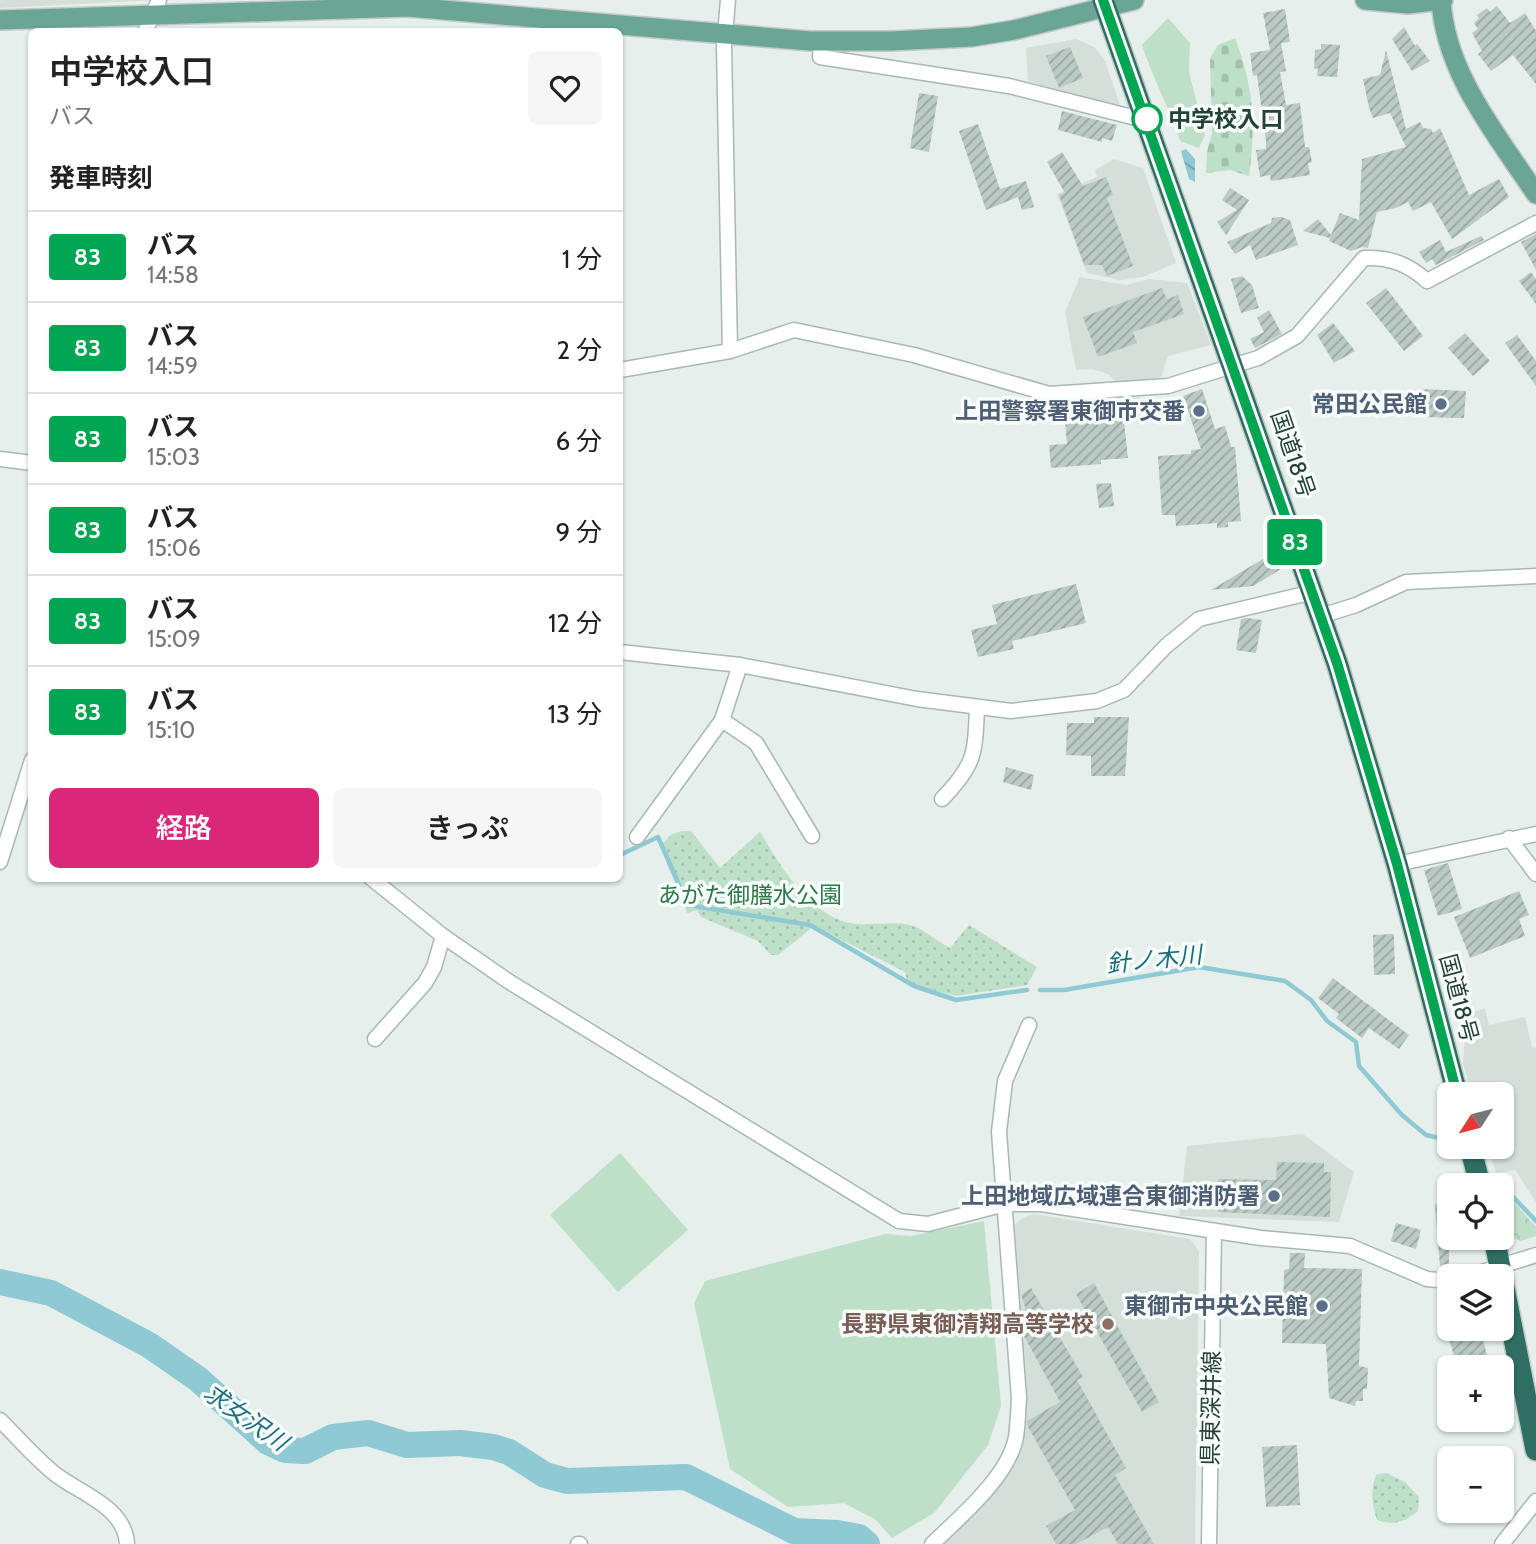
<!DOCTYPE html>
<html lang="ja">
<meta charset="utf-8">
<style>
:root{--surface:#fff;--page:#f6f6f6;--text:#222;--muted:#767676;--line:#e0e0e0;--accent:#db2777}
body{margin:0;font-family:Cabin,"Noto Sans JP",sans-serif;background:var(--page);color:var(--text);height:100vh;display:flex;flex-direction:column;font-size:26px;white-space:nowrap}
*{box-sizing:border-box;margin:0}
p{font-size:23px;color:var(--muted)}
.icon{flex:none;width:38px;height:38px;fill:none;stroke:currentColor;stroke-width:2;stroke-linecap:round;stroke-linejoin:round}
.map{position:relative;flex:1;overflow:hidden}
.side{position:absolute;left:28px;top:28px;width:595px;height:854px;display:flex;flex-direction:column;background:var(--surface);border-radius:10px;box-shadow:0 2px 5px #0004}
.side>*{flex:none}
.badge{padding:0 14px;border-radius:5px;font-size:24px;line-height:46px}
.needle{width:46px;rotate:234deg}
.buttons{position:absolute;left:1437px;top:1082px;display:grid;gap:14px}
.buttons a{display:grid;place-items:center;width:77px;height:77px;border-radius:10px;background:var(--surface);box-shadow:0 2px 5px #0004;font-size:35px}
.map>.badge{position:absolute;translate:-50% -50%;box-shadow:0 0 0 4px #fff}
h2{padding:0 21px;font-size:26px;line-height:63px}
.round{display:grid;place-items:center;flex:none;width:74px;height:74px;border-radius:10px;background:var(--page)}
.head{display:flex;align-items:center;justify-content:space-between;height:119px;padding:0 21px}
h1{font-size:33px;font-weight:600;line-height:52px}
.button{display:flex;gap:14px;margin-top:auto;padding:14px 21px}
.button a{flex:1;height:80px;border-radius:10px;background:var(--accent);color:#fff;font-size:28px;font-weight:600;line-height:80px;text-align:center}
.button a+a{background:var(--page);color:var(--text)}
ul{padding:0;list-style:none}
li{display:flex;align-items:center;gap:21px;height:91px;padding:0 21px;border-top:2px solid var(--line)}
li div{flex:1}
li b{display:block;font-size:26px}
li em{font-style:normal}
li .badge{min-width:77px;font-weight:700;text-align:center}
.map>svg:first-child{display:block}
.built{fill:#d4dfda}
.green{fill:#bfe0c8}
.forest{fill:url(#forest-crowns)}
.cemetery{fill:url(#cemetery-stones)}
.park{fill:url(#park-dots)}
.water{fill:url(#water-waves)}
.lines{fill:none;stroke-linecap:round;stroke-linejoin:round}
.stream{stroke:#8ec9d4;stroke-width:4.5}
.river{stroke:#8ec9d4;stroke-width:26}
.building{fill:url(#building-hatch)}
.minor-casing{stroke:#a8b8b2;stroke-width:17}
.major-casing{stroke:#c2cac8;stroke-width:22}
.highway-casing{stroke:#c2cac8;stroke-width:24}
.minor{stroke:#fff;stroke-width:14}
.major{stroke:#6aa596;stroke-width:19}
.highway{stroke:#2f6f62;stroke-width:21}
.line-casing{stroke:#fff;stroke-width:16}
.line{stroke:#00a651;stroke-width:10}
.stop-dot{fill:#fff;stroke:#00a651;stroke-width:3.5}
.service-dot{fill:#5c6f8a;stroke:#f7fbf9;stroke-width:2.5}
.education-dot{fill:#8d6e63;stroke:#f7fbf9;stroke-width:2.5}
.labels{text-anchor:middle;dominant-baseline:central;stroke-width:7;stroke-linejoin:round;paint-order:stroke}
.stop-label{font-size:23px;font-weight:bold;fill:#24423a;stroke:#f7fbf9;text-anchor:start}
.service-label{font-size:23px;font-weight:bold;fill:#4e5e75;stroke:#f7fbf9;text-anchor:end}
.street-label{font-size:23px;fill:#24423a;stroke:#f7fbf9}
.park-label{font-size:23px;fill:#2d7a4b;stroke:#f7fbf9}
.education-label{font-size:23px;font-weight:bold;fill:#785e54;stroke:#f7fbf9;text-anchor:end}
.water-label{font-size:24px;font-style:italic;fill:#1c6f80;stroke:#f7fbf9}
</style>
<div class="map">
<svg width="1536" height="1544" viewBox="0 0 1536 1544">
<defs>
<pattern id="forest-crowns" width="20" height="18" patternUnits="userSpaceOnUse" patternTransform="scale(1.75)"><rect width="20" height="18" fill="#bfe0c8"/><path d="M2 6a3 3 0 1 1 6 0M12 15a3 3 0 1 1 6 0" fill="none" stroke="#a4c1ad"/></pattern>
<pattern id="cemetery-stones" width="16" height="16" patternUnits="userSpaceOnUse" patternTransform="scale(1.75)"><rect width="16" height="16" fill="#bfe0c8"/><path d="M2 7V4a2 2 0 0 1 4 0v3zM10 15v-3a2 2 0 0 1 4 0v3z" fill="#a4c1ad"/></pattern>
<pattern id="park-dots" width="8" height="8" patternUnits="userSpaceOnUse" patternTransform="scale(1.75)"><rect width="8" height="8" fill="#bfe0c8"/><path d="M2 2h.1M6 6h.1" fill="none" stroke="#a4c1ad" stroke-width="1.8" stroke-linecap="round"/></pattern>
<pattern id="water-waves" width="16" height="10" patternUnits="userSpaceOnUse" patternTransform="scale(1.75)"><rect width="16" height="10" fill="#8ec9d4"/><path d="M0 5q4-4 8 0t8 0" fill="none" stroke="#74a5ad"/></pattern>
<pattern id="building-hatch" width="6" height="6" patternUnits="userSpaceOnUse" patternTransform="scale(1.75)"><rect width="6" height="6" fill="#bbcac4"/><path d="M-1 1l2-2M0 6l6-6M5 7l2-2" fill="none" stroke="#98a6a0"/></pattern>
</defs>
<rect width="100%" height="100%" fill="#e6efeb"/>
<g class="built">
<polygon points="0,0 159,0 0,8"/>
<polygon points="1076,39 1094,47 1105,61 1120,105 1115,108 1028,81 1026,48"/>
<polygon points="1114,159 1143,168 1176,263 1143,277 1119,280 1087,273 1057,194 1097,177 1095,170"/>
<polygon points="1080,277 1126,285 1149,279 1187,283 1211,345 1168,356 1161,377 1118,384 1108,374 1092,369 1076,370 1065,312"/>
<polygon points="1485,1008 1489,1025 1525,1017 1532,1047 1536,1048 1536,1202 1515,1170 1496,1173 1488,1146 1502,1146 1502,1094 1472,1094 1463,1064 1467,1014"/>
<polygon points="1303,1134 1354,1172 1339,1222 1179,1216 1187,1146"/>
<polygon points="1034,1214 1190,1239 1199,1251 1195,1544 932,1544 1008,1462 1019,1398 1014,1225 1024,1217"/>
</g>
<g class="green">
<path d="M1168,18L1190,43L1189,72L1205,135L1199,148L1180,141C1169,107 1153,79 1142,45Z"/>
<polygon points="620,1153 688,1230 618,1292 550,1215"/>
<polygon points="984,1221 1001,1406 988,1445 934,1513 892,1538 876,1520 844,1503 788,1507 730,1469 694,1303 705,1281 885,1234 911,1236"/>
</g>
<polygon class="forest" points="1502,1189 1536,1227 1536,1236 1521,1241 1513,1238 1502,1200"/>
<path class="cemetery" d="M1235,38C1254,88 1256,124 1249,176L1230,170L1206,173L1207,151L1212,133L1210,58L1218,45Z"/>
<g class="park">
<path d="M682,831H691L720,868L760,832C779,864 805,908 842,921C864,929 891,919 913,926C925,930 938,942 950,948L969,925L1037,967L1027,985L956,996L908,984L905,972L814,926L778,955H771L758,941L701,917L697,910L687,913L660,846L672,834Z"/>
<path d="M1386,1473L1405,1482L1419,1497L1418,1511C1405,1522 1394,1526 1377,1520C1372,1507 1370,1488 1376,1475Z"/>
</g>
<polygon class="water" points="1186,149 1195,159 1195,182 1189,179 1181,151"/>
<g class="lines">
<g class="stream">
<polyline points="620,855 658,837 688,905 810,925 914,986 956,1000 1027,990"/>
<polyline points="1040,990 1064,990 1199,967 1285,981 1311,1000 1327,1021 1356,1042 1359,1066 1402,1115 1426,1135 1449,1140"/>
<polyline points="1499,1182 1536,1221"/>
</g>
<polyline class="river" points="0,1282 51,1293 149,1345 198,1379 268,1442 285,1450 305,1451 333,1437 368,1433 407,1445 460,1443 493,1447 509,1452 545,1475 567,1481 686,1477 794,1531 837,1533 859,1537 867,1544"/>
</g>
<g class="building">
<polygon points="1497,6 1510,23 1525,13 1536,31 1536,84 1513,55 1491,71 1478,54 1482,51 1472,33 1478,29 1474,23 1479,18 1477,15 1487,8 1490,12"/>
<polygon points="1285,9 1290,42 1281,43 1286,71 1280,72 1286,105 1300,103 1305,147 1309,147 1312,162 1308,163 1310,175 1271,181 1270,175 1260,177 1256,150 1266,149 1266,141 1257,75 1253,76 1250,53 1270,50 1263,13"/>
<polygon points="1404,27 1415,46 1417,44 1430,61 1412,71 1392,39"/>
<polygon points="1321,44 1340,45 1337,77 1317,76 1318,68 1314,69 1315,50 1321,49"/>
<polygon points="1070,47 1083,78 1059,88 1046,56"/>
<polygon points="1386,50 1406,129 1420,122 1423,128 1431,129 1433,133 1440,128 1469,195 1499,179 1509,197 1452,239 1431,202 1413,211 1408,202 1396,208 1377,212 1368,248 1362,247 1351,251 1329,241 1330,238 1303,231 1318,219 1331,235 1340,213 1359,220 1362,159 1406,147 1390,113 1373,118 1369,108 1363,79 1380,75"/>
<polygon points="919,93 938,96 929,152 910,148"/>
<polygon points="1062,111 1117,125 1112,141 1102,138 1102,142 1058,130"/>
<polygon points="978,124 1000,189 1026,181 1034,207 1022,210 1018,197 986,210 959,131"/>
<polygon points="1062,152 1083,186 1106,177 1113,195 1107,198 1133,266 1107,276 1102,265 1084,265 1059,195 1065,193 1047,162"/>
<polygon points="1230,188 1249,200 1226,235 1217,222 1237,210 1222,200"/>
<polygon points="1281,217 1290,220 1298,245 1256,260 1250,245 1235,254 1227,242 1271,223 1272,218"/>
<polygon points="1536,234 1536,270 1521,242"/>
<polygon points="1481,236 1484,240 1436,265 1432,259 1426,263 1419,252 1440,240 1446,252"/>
<polygon points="1531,272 1536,279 1536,304 1519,281"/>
<polygon points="1242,276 1252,285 1259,308 1241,313 1231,279"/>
<polygon points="1162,288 1167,299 1178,295 1184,314 1133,332 1137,343 1098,357 1083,317"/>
<polygon points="1386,288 1423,336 1404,351 1366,303"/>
<polygon points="1269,310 1282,334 1255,348 1250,339 1264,332 1257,318"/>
<polygon points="1333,323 1355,351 1334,363 1317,335"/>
<polygon points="1465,333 1490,361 1473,376 1448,348"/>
<polygon points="1517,335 1536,361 1536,386 1505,343"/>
<polygon points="1202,389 1215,429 1225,426 1231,447 1235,447 1241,521 1228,522 1228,527 1217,528 1217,523 1176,526 1175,515 1162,515 1158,456 1191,454 1191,450 1201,449 1183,396"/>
<polygon points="1419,389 1466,391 1464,418 1417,417"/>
<polygon points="1140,398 1143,420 1124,422 1128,458 1101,460 1101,464 1051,468 1049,445 1067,444 1064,409 1092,408 1092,401"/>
<polygon points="1111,483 1114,506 1099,508 1096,484"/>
<polygon points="1276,551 1286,566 1253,586 1211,590"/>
<polygon points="1076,584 1086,623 1012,641 1014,649 978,657 971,630 997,624 992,605"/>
<polygon points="1247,618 1262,620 1256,653 1236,650 1241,619"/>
<polygon points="1094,717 1129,717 1125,776 1091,776 1091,756 1066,755 1067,723 1094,723"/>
<polygon points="1006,767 1034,775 1031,790 1003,782"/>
<polygon points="1448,863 1462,909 1438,916 1424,870"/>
<polygon points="1519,891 1529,915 1519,919 1525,936 1470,958 1454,917"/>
<polygon points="1394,934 1395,974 1374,975 1373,935"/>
<polygon points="1333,978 1409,1035 1399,1049 1369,1028 1362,1038 1336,1018 1339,1014 1318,998"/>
<polygon points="1277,1162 1324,1163 1324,1172 1331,1172 1330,1217 1218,1212 1218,1179 1276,1180"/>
<polygon points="1449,1199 1449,1237 1477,1237 1477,1241 1449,1249 1449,1266 1440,1266 1435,1204"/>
<polygon points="1396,1223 1421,1230 1416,1249 1391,1241"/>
<polygon points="1290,1253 1305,1253 1304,1268 1362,1269 1359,1366 1368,1368 1367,1389 1363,1389 1363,1401 1356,1401 1355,1406 1329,1398 1326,1344 1282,1343 1284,1270 1289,1269"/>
<polygon points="1094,1283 1159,1402 1142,1412 1076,1294"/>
<polygon points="1031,1288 1083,1377 1077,1380 1126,1468 1115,1475 1154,1544 1118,1544 1108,1527 1076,1544 1056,1544 1046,1526 1075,1510 1027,1425 1027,1421 1060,1402 1024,1336 1026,1323 1022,1311 1026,1309 1021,1295"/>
<polygon points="1446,1328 1480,1328 1490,1367 1457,1367"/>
<polygon points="1297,1445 1300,1505 1266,1507 1262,1447"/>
</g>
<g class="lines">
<defs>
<g id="minor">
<polyline points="728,0 724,46 730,351"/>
<polyline points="145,32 159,0"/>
<polyline points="822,39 820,57 1009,86 1148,121"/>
<path d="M620,370L730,351L794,330L914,355L1049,394L1168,386L1258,358L1297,336L1364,258C1390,257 1408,264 1427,281L1536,223"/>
<polyline points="0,459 32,463"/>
<polyline points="1321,616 1356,605 1406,582 1536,576"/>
<polyline points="620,652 740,665 917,699 1011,711 1097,701 1124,690 1166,646 1199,619 1313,592"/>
<polyline points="722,720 756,743 812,836"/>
<path d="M942,799C976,764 975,753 977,707"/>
<polyline points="637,837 722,720 740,665"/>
<polyline points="1509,838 1536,874"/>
<polyline points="0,862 32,760"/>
<polyline points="1397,864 1536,834"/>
<polyline points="371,878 443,936 508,981 899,1221 928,1224 1005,1204 1041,1204 1261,1238 1350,1246 1427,1279 1449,1281"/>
<polyline points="375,1039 425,983 434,967 443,936"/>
<polyline points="1469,1276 1536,1255"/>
<path d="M0,1420C18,1438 36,1459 55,1474C81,1494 125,1507 127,1544"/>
<polyline points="578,1544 580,1544"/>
<path d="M932,1544C960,1517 1009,1476 1016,1437C1018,1424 1018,1411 1019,1398L999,1132L1005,1081L1029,1025"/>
<polyline points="1209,1544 1214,1231"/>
<polyline points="1502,1544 1536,1501"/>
</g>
<g id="major">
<polyline points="1365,0 1408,4 1443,0"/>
<path d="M1441,0C1445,73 1497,135 1536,194"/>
<polyline points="0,20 408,7 810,41 891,41 971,37 1014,30 1134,0"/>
</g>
<g id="highway">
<polyline points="1103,0 1337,663 1397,864 1457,1094"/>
<polyline points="1470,1146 1480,1185"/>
<polyline points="1494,1237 1536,1450"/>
</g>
</defs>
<use href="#minor" class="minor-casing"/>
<use href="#major" class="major-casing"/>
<use href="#highway" class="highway-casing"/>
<use href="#minor" class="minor"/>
<use href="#major" class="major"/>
<use href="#highway" class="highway"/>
</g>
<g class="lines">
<defs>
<polyline id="line" points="1103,0 1337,663 1397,864 1457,1094"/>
</defs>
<use href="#line" class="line-casing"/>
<use href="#line" class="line"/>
</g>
<circle class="stop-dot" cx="1147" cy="119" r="14"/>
<g class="service-dot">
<circle cx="1441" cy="404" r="7"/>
<circle cx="1199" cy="411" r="7"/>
<circle cx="1274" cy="1196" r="7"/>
<circle cx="1322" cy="1306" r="7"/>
</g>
<circle class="education-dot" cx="1108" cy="1324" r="7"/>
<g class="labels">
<g class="stop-label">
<text x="1168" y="119">中学校入口</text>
</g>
<g class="service-label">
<text x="1427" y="404">常田公民館</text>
<text x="1185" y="411">上田警察署東御市交番</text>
<text x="1260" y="1196">上田地域広域連合東御消防署</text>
<text x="1308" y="1306">東御市中央公民館</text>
</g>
<g class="street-label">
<text transform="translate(1293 454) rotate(71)">国道18号</text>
<text transform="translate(1459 998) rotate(75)">国道18号</text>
<text transform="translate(1211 1408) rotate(-89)">県東深井線</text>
</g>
<g class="park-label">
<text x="750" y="895">あがた御膳水公園</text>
</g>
<g class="education-label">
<text x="1094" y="1324">長野県東御清翔高等学校</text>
</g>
<g class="water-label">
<text transform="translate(1154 959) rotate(-6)">針ノ木川</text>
<text transform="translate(246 1417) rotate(35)">求女沢川</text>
</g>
</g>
</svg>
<div class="buttons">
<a><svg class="needle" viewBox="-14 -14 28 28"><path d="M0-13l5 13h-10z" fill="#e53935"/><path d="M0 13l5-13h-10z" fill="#767676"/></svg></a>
<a><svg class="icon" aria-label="locate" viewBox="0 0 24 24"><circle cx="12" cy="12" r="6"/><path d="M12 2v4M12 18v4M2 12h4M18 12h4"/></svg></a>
<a><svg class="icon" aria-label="layers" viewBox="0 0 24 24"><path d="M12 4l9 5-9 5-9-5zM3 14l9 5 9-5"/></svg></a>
<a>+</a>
<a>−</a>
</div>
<b class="badge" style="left:1295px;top:542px;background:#00a651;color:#fff">83</b>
<section class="side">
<div class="head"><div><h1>中学校入口</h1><p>バス</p></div><a class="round"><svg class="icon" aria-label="heart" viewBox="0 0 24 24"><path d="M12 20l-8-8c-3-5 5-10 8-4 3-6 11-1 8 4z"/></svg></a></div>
<h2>発車時刻</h2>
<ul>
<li><span class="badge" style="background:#00a651;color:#fff">83</span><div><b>バス</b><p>14:58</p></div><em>1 分</em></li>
<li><span class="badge" style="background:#00a651;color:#fff">83</span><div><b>バス</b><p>14:59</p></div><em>2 分</em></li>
<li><span class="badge" style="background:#00a651;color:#fff">83</span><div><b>バス</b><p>15:03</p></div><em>6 分</em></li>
<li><span class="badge" style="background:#00a651;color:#fff">83</span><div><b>バス</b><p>15:06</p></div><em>9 分</em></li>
<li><span class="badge" style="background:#00a651;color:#fff">83</span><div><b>バス</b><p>15:09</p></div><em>12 分</em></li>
<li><span class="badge" style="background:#00a651;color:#fff">83</span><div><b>バス</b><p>15:10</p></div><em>13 分</em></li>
</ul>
<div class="button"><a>経路</a><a>きっぷ</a></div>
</section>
</div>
